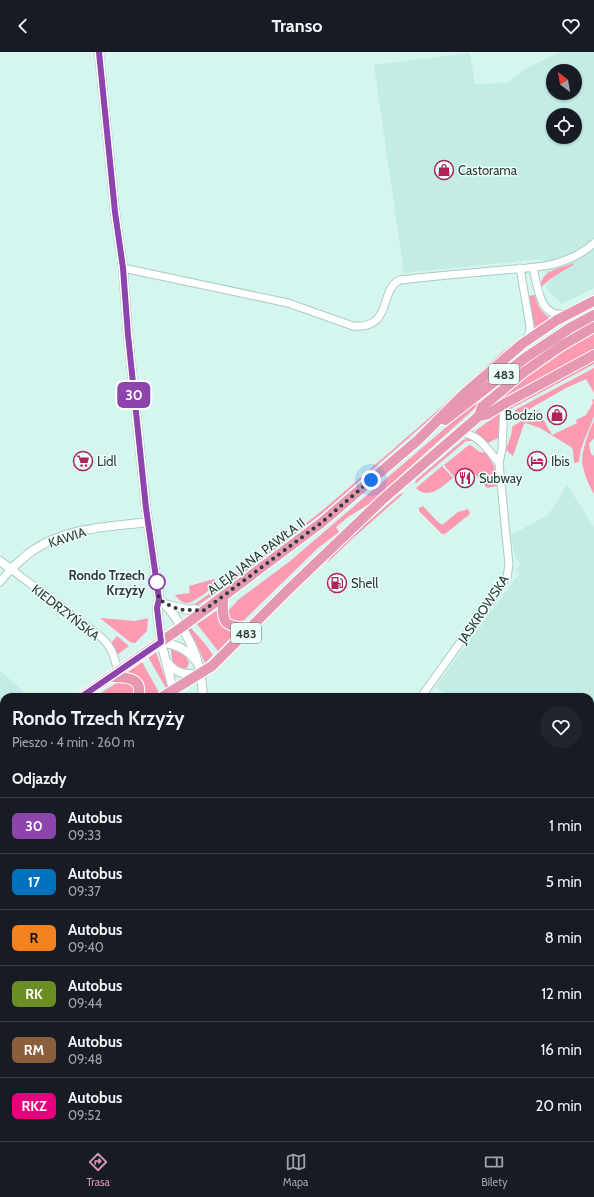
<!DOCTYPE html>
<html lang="pl">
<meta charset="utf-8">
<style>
:root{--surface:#171b24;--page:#20242c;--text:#f1f3f6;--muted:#9ea1a6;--line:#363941;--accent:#d494ae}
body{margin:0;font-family:Cabin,sans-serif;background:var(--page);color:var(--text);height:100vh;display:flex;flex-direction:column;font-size:15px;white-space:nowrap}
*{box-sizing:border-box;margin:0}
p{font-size:13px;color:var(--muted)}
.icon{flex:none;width:22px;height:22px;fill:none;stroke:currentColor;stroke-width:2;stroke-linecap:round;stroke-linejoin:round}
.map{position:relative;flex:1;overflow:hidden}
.drawer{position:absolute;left:0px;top:641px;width:594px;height:448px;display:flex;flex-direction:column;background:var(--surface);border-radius:12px 12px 0 0;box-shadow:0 1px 3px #0004}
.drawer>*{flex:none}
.badge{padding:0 8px;border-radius:6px;font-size:14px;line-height:26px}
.needle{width:26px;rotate:329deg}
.buttons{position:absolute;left:546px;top:12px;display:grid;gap:8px}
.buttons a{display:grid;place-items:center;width:36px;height:36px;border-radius:50%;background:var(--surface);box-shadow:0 1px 3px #0004;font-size:20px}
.you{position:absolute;width:20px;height:20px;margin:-10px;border:3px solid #fff;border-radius:50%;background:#1a73e8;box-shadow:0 0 0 6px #1a73e833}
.map>.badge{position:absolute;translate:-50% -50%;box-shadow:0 0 0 2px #fff}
h2{padding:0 12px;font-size:15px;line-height:36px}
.round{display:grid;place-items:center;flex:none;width:42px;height:42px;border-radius:21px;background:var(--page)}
.overview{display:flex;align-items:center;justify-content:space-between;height:68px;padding:0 12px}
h1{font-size:19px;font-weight:700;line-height:30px}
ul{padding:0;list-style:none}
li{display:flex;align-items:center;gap:12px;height:56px;padding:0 12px;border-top:1px solid var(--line)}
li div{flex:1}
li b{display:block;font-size:15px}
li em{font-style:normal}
li .badge{min-width:44px;font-weight:700;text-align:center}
header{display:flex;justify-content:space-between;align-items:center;height:52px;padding:0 12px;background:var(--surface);font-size:18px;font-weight:700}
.dock{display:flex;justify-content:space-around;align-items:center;height:56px;border-top:1px solid var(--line);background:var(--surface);font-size:11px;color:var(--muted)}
.dock a{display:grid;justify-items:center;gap:2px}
.dock .active{color:var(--accent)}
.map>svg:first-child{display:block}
.built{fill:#c3ece4;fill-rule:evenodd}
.green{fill:#fc9ab1}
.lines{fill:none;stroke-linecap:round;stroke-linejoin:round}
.minor-casing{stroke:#accbc5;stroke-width:9}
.tertiary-casing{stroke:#accbc5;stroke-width:10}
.primary-casing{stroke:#fff;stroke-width:12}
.minor{stroke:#fff;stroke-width:7}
.tertiary{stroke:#fff;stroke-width:8}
.primary{stroke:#e598af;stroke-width:10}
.line-casing{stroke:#fff;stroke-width:9}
.line{stroke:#8e44ad;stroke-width:6}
.walk{stroke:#2f3c39;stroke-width:4;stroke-dasharray:0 7.2}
.stop-dot{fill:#fff;stroke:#8e44ad;stroke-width:2}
.labels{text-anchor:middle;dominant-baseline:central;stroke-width:3;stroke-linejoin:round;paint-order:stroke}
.shield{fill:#ecfffb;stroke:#687673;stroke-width:1}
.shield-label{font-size:12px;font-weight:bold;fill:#2f3c39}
.poi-label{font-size:13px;fill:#2f3c39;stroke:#ecfffb;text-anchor:start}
.street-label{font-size:13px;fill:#2f3c39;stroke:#ecfffb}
.stop-label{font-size:13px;font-weight:bold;fill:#2f3c39;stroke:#ecfffb;text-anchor:end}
</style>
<header><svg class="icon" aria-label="back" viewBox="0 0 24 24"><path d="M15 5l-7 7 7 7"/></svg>Transo<svg class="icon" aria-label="heart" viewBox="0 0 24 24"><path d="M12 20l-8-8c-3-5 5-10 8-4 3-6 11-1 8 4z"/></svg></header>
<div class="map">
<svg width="594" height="1089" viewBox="0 0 594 1089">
<rect width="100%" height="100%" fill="#d5f5ef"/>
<g class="built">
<path d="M560,0H594V236L562,252L547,237L543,207L404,221L374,13L470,1L475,32L507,31L527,16ZM553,19H575V41H553ZM553,63H575V85H553Z"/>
<polygon points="567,433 594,475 594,668 590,677 590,645 449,645 435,635 520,521 516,518 520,513 515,504 511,483 549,462"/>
<polygon points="0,619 30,645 4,645 4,682 0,685"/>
<polygon points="4,864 4,1081 0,1084 0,866"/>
</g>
<g class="green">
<path d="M574,211L573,213L550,227L541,235C540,218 562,216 574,211Z"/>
<path d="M535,243C537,254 541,260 551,267L535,277L528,244Z"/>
<polygon points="594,269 594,270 561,288 529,310 495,338 369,452 348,465 336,475 339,480 319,495 244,568 238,570 229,568 228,559 238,548 289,510 492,336 528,309 577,277"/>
<polygon points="527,275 527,280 522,286 485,316 437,361 324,460 221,538 198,553 190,555 224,532 243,517 258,508 323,458 436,360 500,302 522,285 526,280"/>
<polygon points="594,280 594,297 483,359 509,337 553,304"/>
<polygon points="594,309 594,312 512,356 507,365 507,361 510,355"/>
<polygon points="594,316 594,341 586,327 566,336 512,367 515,358"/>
<path d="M594,347C594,352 594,359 594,364C589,380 580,392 579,410L574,411L573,398L571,395L540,376L526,371L524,372L513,404L506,398C508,390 512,385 512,375L538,358L552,383L577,371L576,368L586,363L593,351L592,348Z"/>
<polygon points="500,361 500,385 486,392 475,379"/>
<path d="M594,369V386L589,392L591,402L594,404V442C589,433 585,425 583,415C580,402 588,381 594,369Z"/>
<polygon points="468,386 472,386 481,395 480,395 473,389 466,389 415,432 416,428 463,388"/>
<path d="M469,393C476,394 478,403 486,400L494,414L497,434L487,436L474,421L472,423L467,418L456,427L444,413Z"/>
<path d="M442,414L453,426C443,434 428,449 416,436Z"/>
<polygon points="404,441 353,486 327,511 330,506 362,475 400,442"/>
<polygon points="423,454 437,469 442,473 458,460 468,457 470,462 445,482 442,482 419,459 419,456"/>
<path d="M214,527L218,532C212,536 194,550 188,551C183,552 178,547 175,543L190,541L189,534Z"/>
<path d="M218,558L219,559C216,574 226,576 236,580L218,599L197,572Z"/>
<polygon points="100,566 135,569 148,566 147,579 135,591 130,590"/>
<polygon points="191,576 206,593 213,603 205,611 195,589 188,578"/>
<polygon points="117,584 129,594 117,603 111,591"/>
<path d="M171,596C181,599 185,602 189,611L187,616L183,618C173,613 171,608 171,596Z"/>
<polygon points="156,600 169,637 167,638 148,605"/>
<polygon points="142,610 160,642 152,645 142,645 126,622 127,620"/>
<polygon points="118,630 130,630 135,637 134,645 95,645"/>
<polygon points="594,726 594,774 591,793 591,804 594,829 594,870 590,860 590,736"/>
</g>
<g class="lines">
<defs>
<g id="minor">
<path d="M123,216L288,251L353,274C394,277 378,238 400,228C431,224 462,222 492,219C529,215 564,218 594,191"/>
<polyline points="520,216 530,274 529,282 525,289"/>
<path d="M533,216C538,235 539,266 565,262"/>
<path d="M461,380C481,384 486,396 499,411"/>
<path d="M0,530L11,517L102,586C114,598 114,605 118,620"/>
<polyline points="421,645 507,525 509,513 499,411 502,397 504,352"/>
<polyline points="0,858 4,855"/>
<polyline points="209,1085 211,1089"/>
<polyline points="422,1085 424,1089"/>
<polyline points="491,1085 493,1089"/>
<polyline points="557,1085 559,1089"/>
</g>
<g id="tertiary">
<polyline points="99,0 115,160 123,216 128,283 146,456 159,547 157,556 161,590 175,645"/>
<path d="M0,509L11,517C18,511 25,504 32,499C66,475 109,475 148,470"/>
<path d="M159,547C167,553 172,560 177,568C195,595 201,613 203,645"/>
<polyline points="168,553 189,558 194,557 203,559"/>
<path d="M161,590C176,593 186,596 196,609"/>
<path d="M167,610C175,621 185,623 199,622"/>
<polyline points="590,1061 594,1068"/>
<polyline points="349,1085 351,1089"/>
<polyline points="161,1089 169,1085"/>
</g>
<g id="primary">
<polyline points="479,364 482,355 524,320 561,294 594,275"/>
<polyline points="445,368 525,306 570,276 594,263"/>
<path d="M223,545C222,573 223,574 251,576"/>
<path d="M112,625C125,625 144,625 138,645"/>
<polyline points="81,645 182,575 321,471 418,388 465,341 522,292 557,268 594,249"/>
<polyline points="162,645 212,614 289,537 383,447 479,364 488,362 504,352 594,303"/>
<polyline points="0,700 4,698"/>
<polyline points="0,720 4,717"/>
</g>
</defs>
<use href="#minor" class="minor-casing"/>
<use href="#tertiary" class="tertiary-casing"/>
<use href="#primary" class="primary-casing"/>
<use href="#minor" class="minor"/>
<use href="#tertiary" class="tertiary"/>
<use href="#primary" class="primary"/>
</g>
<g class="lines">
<defs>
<polyline id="line" points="81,645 161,590 157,556 159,547 146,456 128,283 123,216 115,160 99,0"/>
</defs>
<use href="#line" class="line-casing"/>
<use href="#line" class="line"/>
<path class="walk" d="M157,530L159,547C167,553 179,559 190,558C195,558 198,558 203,559L321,471L371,428"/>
</g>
<defs>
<symbol id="shop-ring" viewBox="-11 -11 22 22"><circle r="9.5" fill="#ecfffb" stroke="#b02156" stroke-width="1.5"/><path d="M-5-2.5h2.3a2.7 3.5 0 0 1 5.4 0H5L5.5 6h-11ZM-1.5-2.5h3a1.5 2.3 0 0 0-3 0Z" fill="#b02156"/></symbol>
<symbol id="supermarket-ring" viewBox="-11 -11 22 22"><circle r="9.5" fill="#ecfffb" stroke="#b02156" stroke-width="1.5"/><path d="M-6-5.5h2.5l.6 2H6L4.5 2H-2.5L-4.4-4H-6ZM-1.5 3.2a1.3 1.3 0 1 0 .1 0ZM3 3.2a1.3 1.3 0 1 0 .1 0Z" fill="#b02156"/></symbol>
<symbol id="hotel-ring" viewBox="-11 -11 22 22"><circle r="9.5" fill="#ecfffb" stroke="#b02156" stroke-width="1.5"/><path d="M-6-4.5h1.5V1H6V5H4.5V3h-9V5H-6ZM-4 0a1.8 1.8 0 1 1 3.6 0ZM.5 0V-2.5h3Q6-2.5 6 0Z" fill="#b02156"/></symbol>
<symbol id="restaurant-ring" viewBox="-11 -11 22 22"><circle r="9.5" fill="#ecfffb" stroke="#b02156" stroke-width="1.5"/><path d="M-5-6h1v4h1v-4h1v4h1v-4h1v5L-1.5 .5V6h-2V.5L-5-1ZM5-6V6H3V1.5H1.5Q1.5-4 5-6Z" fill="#b02156"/></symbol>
<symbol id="fuel-ring" viewBox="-11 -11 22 22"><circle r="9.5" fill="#ecfffb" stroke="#b02156" stroke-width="1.5"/><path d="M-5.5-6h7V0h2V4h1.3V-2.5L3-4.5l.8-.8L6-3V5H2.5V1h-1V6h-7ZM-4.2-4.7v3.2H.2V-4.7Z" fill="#b02156"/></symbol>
</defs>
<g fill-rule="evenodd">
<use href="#shop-ring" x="433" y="107" width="22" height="22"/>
<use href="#shop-ring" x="546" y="352" width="22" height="22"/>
<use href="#supermarket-ring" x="72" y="398" width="22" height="22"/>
<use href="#hotel-ring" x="526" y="398" width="22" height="22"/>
<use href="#restaurant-ring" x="454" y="415" width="22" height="22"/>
<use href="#fuel-ring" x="326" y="520" width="22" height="22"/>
</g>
<circle class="stop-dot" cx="157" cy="530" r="8"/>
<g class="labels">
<g class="shield">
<rect x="489" y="312" width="30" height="20" rx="3"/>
<rect x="231" y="571" width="30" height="20" rx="3"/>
</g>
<g class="shield-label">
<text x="504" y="322">483</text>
<text x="246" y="581">483</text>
</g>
<g class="poi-label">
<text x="458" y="118">Castorama</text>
<text x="543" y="363" text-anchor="end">Bodzio</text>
<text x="97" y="409">Lidl</text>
<text x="551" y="409">Ibis</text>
<text x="479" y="426">Subway</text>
<text x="351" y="531">Shell</text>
</g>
<g class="street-label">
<text transform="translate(67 485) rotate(-18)">KAWIA</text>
<text transform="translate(256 504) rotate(-37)">ALEJA JANA PAWŁA II</text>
<text transform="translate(483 557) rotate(-56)">JASKROWSKA</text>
<text transform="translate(66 560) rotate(38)">KIEDRZYŃSKA</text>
</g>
<g class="stop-label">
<text x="145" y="523">Rondo Trzech<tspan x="145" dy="15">Krzyży</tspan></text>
</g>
</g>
</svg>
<div class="buttons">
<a><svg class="needle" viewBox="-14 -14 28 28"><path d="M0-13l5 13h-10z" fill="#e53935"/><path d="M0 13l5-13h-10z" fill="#9ea1a6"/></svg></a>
<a><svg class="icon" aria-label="locate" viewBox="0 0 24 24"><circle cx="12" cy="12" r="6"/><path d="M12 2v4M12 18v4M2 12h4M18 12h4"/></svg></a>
</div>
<div class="you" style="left:371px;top:428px"></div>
<b class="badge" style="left:134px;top:343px;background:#8e44ad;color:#fff">30</b>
<section class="drawer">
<div class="overview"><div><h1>Rondo Trzech Krzyży</h1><p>Pieszo · 4 min · 260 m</p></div><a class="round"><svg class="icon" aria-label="heart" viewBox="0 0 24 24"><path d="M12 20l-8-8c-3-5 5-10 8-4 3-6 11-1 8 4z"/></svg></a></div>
<h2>Odjazdy</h2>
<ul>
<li><span class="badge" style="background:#8e44ad;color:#fff">30</span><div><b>Autobus</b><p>09:33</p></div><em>1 min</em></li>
<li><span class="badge" style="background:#0072bc;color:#fff">17</span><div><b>Autobus</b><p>09:37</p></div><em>5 min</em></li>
<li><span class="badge" style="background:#f58220;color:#111">R</span><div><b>Autobus</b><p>09:40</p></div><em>8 min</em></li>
<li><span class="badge" style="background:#6b8e23;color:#fff">RK</span><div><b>Autobus</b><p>09:44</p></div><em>12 min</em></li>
<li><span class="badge" style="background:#8b5e3c;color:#fff">RM</span><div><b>Autobus</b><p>09:48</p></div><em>16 min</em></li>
<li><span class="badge" style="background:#e6007e;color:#fff">RKZ</span><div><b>Autobus</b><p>09:52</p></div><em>20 min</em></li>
</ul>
</section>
</div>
<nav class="dock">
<a class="active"><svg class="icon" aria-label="directions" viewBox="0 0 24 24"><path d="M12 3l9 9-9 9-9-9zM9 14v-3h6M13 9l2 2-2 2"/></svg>Trasa</a>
<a><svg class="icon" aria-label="map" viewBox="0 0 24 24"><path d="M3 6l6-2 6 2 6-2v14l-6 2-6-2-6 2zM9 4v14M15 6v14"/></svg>Mapa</a>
<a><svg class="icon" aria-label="tickets" viewBox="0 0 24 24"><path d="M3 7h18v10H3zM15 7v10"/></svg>Bilety</a>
</nav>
